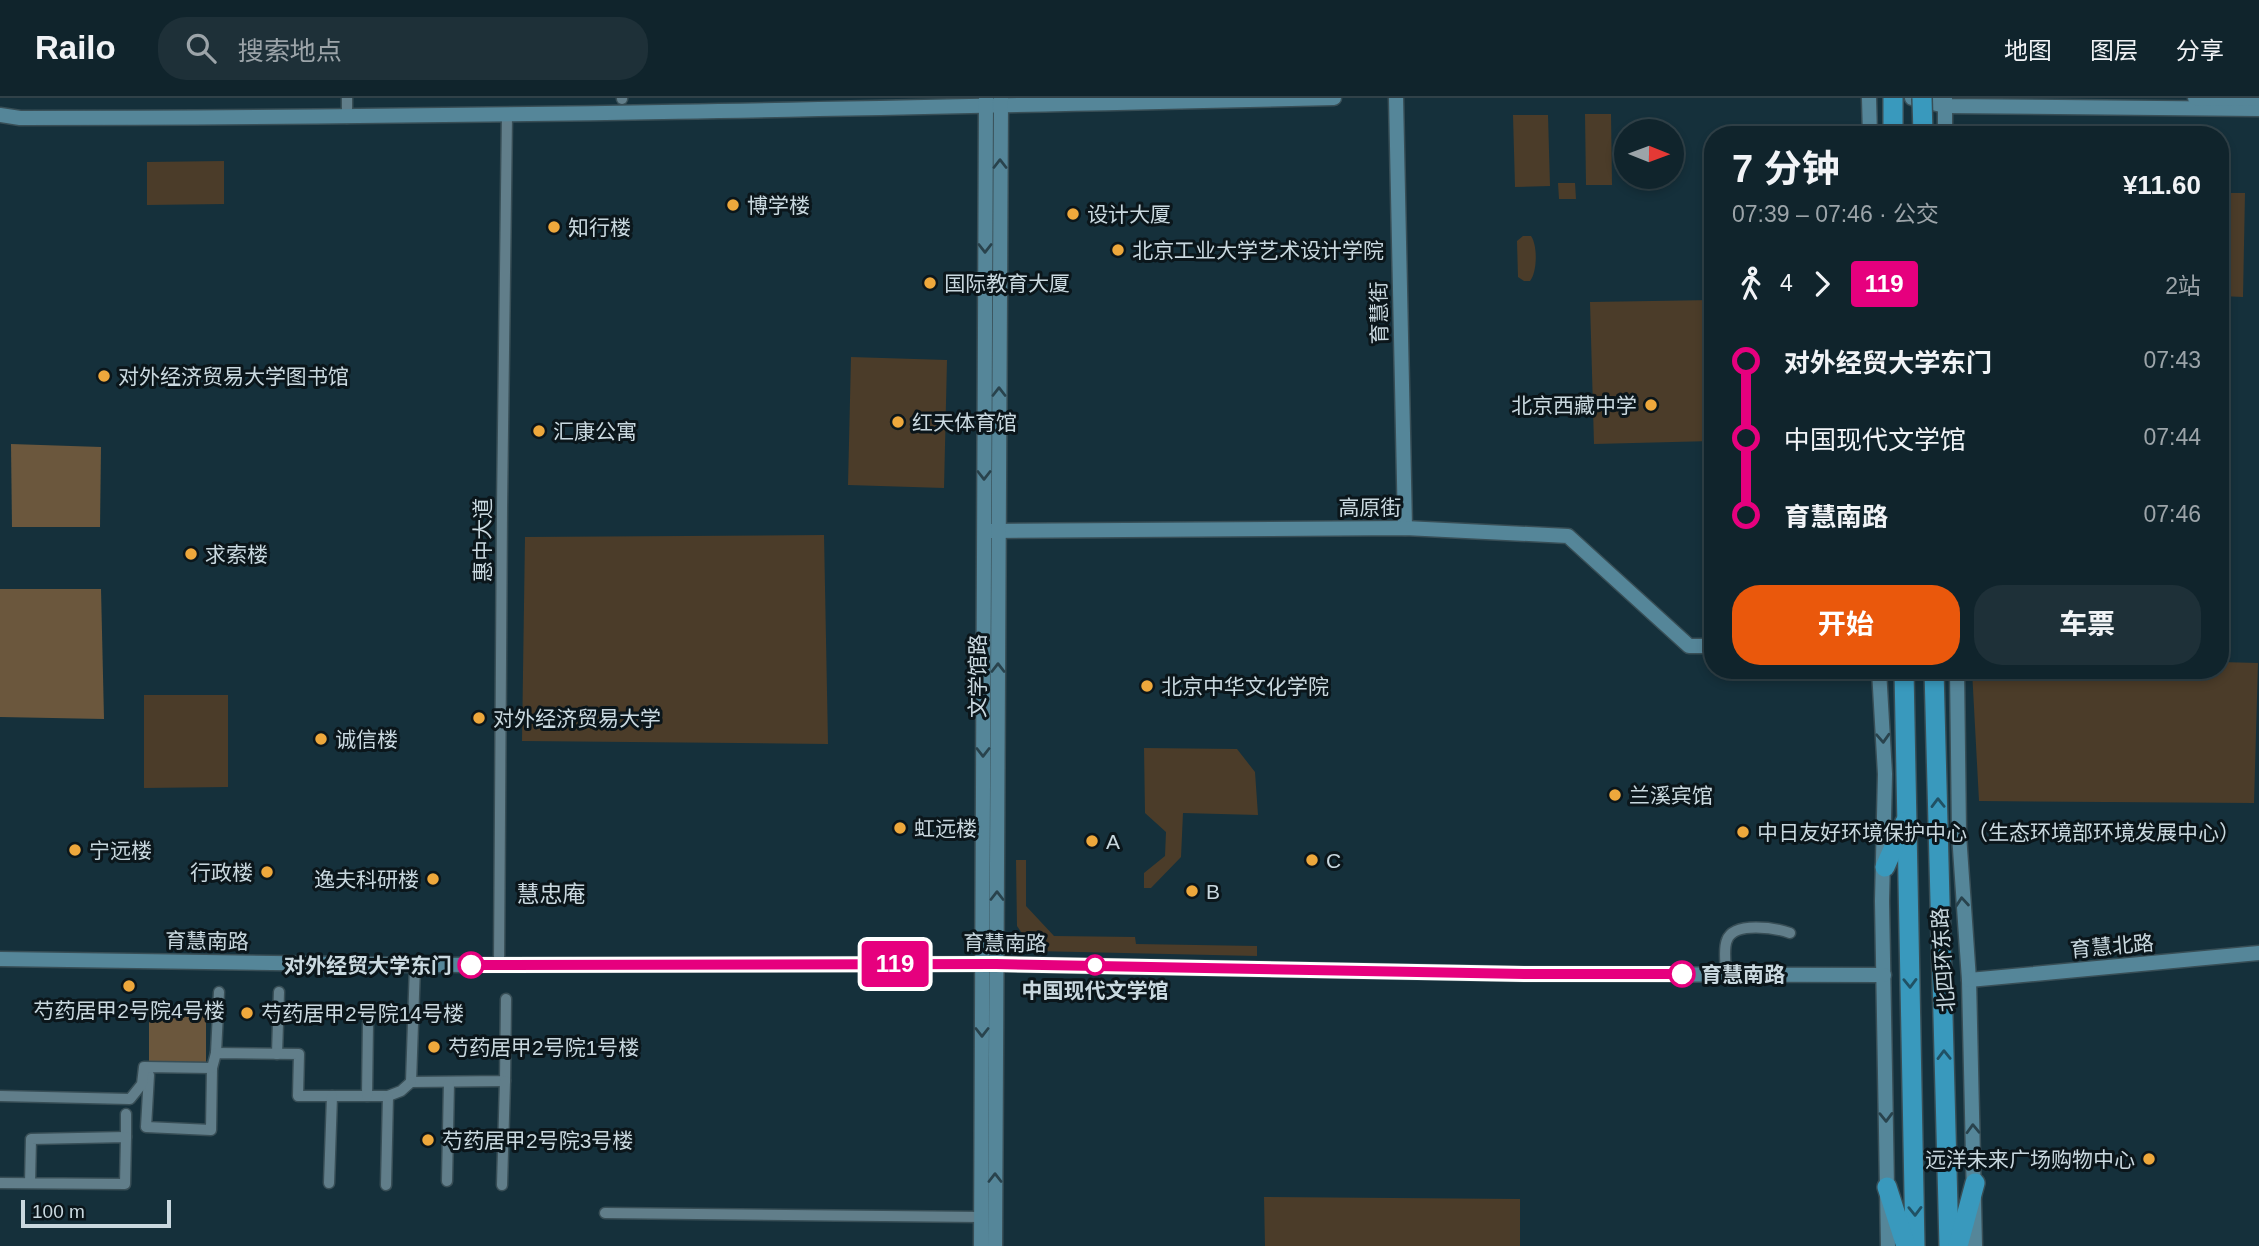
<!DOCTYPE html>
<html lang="zh">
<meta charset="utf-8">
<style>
:root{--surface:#10242c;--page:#1e3038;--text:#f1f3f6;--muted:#9ca4a9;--line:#304148;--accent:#ea580c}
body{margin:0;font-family:Arial,"Noto Sans SC",sans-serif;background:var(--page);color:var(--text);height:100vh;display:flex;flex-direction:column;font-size:26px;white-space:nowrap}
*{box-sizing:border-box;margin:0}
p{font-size:23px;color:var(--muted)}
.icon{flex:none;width:38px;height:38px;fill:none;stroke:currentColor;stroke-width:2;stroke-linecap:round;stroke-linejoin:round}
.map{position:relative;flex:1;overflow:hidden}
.drawer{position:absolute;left:1704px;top:28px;width:525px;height:553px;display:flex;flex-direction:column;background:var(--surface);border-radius:28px;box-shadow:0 4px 10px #0003,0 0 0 2px var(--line)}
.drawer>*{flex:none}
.badge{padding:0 14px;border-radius:5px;font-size:24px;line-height:46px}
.needle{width:46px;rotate:91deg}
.controls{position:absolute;left:1614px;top:21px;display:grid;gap:14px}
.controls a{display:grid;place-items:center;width:70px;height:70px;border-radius:50%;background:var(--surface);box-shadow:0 4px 10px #0003,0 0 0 2px var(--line);font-size:35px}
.scale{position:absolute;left:21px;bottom:18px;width:150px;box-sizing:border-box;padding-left:7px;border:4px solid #c9d8df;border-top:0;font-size:19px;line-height:24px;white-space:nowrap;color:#c9d8df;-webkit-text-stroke:5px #0b161b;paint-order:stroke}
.map>.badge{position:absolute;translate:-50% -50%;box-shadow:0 0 0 4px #fff}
.legs{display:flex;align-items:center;gap:10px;height:77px;padding:0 28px;font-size:23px}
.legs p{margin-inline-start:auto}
.summary{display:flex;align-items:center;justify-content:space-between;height:119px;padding:0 28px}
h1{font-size:38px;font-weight:700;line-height:52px}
.primary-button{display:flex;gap:14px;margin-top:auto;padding:14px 28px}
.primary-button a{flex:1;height:80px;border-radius:28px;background:var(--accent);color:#fff;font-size:28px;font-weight:700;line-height:80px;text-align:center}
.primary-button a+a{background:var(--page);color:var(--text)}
ul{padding:0 28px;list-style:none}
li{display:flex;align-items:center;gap:24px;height:77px;font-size:26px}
li i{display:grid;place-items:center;width:10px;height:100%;margin:0 9px;background:currentColor}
li i::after{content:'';width:18px;height:18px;margin:-9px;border:5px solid;border-radius:50%;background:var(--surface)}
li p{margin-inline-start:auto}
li:first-child i{background:linear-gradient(#0000 50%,currentColor 0)}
li:last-child i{background:linear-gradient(currentColor 50%,#0000 0)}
header{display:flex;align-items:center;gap:42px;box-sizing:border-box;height:98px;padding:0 35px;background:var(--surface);border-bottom:2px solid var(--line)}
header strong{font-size:33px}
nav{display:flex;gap:38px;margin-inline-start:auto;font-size:24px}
.search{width:490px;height:63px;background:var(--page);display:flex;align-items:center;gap:18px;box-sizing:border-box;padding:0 24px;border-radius:28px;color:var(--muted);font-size:26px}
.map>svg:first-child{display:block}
.green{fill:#4b3c29}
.forest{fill:#6b573d}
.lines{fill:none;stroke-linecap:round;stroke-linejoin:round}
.street-casing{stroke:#384e56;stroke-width:13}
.secondary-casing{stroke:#384e56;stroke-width:17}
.highway-casing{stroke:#384e56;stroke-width:22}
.street{stroke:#617e8a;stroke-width:10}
.secondary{stroke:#558699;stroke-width:14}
.highway{stroke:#3999bd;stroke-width:19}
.highway-bridge-casing{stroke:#384e56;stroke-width:22;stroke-linecap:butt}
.highway-bridge{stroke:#3999bd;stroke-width:19}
.oneway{stroke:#29434d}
.oneway2{stroke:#205164}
.line-1-casing{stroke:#fff;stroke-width:16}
.line-1{stroke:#e6007e;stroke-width:10}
.poi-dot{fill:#eea83c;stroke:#0b161b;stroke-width:2.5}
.stop-1-dot{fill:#fff;stroke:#e6007e;stroke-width:3.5}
.labels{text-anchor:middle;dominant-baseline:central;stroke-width:6;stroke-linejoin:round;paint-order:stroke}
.poi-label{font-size:21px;fill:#c9d8df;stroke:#0b161b;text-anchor:start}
.street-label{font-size:21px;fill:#c9d8df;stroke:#0b161b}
.stop-label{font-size:21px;font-weight:bold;fill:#c9d8df;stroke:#0b161b;text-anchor:end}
.neighbourhood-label{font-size:23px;fill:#c9d8df;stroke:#0b161b}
</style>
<header>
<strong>Railo</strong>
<div class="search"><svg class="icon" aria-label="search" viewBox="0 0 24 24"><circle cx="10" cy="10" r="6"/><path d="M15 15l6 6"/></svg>搜索地点</div>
<nav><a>地图</a><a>图层</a><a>分享</a></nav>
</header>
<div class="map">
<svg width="2259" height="1148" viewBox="0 0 2259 1148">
<rect width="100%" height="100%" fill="#15303b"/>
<g class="green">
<polygon points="1585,16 1611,16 1612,87 1586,87"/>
<polygon points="1513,17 1548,17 1550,88 1515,89"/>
<polygon points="224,63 224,106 147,107 147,64"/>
<polygon points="1558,85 1575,85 1576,101 1559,101"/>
<polygon points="2221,95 2245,95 2243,199 2221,198"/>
<path d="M1523,138H1531C1538,148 1537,175 1530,183H1524L1518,179L1517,143Z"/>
<polygon points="1713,202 1713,343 1594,346 1590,204"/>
<polygon points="851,259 947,262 944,390 848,387"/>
<polygon points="824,437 828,646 522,643 525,439"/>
<polygon points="2221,564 2258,565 2254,705 1979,703 1972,572 2221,572"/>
<polygon points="144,597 228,597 228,689 144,690"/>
<polygon points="1144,650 1237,651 1255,674 1258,717 1183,715 1181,759 1151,790 1144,790 1144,775 1165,758 1166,734 1145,715"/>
<polygon points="1016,762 1026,762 1026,808 1054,838 1135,839 1136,846 1257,848 1257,858 1034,853 1017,828"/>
<polygon points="1264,1099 1520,1101 1520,1148 1265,1148"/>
</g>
<g class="forest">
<polygon points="11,346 101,349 100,429 12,429"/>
<polygon points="0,491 101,491 104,621 0,619"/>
<polygon points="149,916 206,917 206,968 149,967"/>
</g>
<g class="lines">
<defs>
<g id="street">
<polyline points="347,0 347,20"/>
<polyline points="622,1 622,0"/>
<polyline points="415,867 411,984 505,983 506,901"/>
<polyline points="499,867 502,410 507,17"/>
<path d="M1726,876C1726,866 1723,851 1727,842C1734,823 1776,830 1790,835"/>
<polyline points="216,955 219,894"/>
<polyline points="277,956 279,894"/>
<polyline points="149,977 146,1029 211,1032 212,970"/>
<polyline points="0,998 130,1001 142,986 144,969 212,970 216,955 299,956 298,998 388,998 401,993 411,984"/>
<polyline points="367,998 368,925"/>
<polyline points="126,1039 126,1016"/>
<polyline points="447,1083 449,984"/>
<polyline points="0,1085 125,1086 126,1039 31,1041 30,1085"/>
<polyline points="329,1085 332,998"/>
<polyline points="386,1087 388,998"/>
<polyline points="502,1087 505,983"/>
<polyline points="605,1115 981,1119"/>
</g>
<g id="secondary">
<polyline points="1396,0 1405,430"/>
<polyline points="1869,0 1870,37"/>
<polyline points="1912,0 1945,8 2259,11"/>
<polyline points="2195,0 2259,1"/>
<polyline points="1945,1 1945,37"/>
<path d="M0,17L20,20C458,20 896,10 1334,0"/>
<polyline points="991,433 1405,430 1568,438 1689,548 1713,548"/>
<polyline points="1879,572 1885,676 1882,803 1888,1148"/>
<polyline points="1957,572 1959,736 1969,882 1975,1148"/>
<polyline points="0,861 415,867 996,866 1524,876 1884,877"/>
<polyline points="1969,882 2259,855"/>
<polyline points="981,1148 986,1"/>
<polyline points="995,1148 1001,1"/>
</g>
<g id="highway">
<polyline points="1893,0 1893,37"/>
<polyline points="1904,572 1915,1148"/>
<polyline points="1934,572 1949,1148"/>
<polyline points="1885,769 1905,724"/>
<polyline points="1887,1089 1906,1148"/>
<polyline points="1958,1148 1975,1085"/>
</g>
</defs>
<use href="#street" class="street-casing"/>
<use href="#secondary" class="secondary-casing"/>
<use href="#highway" class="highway-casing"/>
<use href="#street" class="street"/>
<use href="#secondary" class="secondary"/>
<use href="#highway" class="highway"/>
<defs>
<polyline id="highway-bridge" points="1922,0 1923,37"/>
</defs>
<use href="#highway-bridge" class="highway-bridge-casing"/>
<use href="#highway-bridge" class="highway-bridge"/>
</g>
<defs><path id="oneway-chevron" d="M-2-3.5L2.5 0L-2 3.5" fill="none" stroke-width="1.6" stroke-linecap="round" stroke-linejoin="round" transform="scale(1.75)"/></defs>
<g class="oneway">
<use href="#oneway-chevron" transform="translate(1000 66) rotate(-90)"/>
<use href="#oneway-chevron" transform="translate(985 150) rotate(90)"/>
<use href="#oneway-chevron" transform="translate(999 294) rotate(-90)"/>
<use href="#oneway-chevron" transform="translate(984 377) rotate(90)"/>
<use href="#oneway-chevron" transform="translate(998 570) rotate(-90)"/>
<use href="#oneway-chevron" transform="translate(1883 640) rotate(87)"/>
<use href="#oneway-chevron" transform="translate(983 654) rotate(90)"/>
<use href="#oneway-chevron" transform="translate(997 798) rotate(-90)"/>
<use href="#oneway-chevron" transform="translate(1962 804) rotate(-95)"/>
<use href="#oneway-chevron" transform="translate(982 934) rotate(90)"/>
<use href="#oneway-chevron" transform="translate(1886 1019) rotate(89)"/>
<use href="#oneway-chevron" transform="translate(1973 1031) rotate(-92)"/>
<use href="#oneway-chevron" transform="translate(995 1080) rotate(-90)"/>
</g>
<g class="oneway2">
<use href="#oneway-chevron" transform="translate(1938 705) rotate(-91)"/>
<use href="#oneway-chevron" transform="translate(1910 885) rotate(89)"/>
<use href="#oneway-chevron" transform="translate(1944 957) rotate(-91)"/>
<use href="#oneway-chevron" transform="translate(1915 1113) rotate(89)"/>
</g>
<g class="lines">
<defs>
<polyline id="line-1" points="471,867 996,866 1524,876 1682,876"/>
</defs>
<use href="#line-1" class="line-1-casing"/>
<use href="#line-1" class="line-1"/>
</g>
<g class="poi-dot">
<circle cx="733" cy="107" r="7"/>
<circle cx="1073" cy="116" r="7"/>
<circle cx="554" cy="129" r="7"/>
<circle cx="1118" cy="152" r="7"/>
<circle cx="930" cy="185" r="7"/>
<circle cx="104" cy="278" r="7"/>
<circle cx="1651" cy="307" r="7"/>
<circle cx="898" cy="324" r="7"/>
<circle cx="539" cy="333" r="7"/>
<circle cx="191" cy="456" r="7"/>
<circle cx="1147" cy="588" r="7"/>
<circle cx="479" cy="620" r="7"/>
<circle cx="321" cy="641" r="7"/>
<circle cx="1615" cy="697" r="7"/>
<circle cx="900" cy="730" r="7"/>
<circle cx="1743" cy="734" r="7"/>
<circle cx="1092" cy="743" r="7"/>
<circle cx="75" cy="752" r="7"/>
<circle cx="1312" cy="762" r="7"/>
<circle cx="267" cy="774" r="7"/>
<circle cx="433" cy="781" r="7"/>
<circle cx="1192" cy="793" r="7"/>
<circle cx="129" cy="888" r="7"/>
<circle cx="247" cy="915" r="7"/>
<circle cx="434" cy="949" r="7"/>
<circle cx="428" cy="1042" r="7"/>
<circle cx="2149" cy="1061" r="7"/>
</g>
<g class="stop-1-dot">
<circle cx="471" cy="867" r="12"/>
<circle cx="1095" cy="867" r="9"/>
<circle cx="1682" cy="876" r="12"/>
</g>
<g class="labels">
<g class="poi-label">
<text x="747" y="107">博学楼</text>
<text x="1087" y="116">设计大厦</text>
<text x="568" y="129">知行楼</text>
<text x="1132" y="152">北京工业大学艺术设计学院</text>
<text x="944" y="185">国际教育大厦</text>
<text x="118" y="278">对外经济贸易大学图书馆</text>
<text x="1637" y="307" text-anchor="end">北京西藏中学</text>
<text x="912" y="324">红天体育馆</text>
<text x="553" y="333">汇康公寓</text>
<text x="205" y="456">求索楼</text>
<text x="1161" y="588">北京中华文化学院</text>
<text x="493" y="620">对外经济贸易大学</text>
<text x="335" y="641">诚信楼</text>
<text x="1629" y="697">兰溪宾馆</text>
<text x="914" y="730">虹远楼</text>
<text x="1757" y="734">中日友好环境保护中心（生态环境部环境发展中心）</text>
<text x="1106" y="743">A</text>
<text x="89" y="752">宁远楼</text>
<text x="1326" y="762">C</text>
<text x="253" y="774" text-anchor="end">行政楼</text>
<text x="419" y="781" text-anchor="end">逸夫科研楼</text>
<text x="1206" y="793">B</text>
<text x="129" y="912" text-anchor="middle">芍药居甲2号院4号楼</text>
<text x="261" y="915">芍药居甲2号院14号楼</text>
<text x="448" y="949">芍药居甲2号院1号楼</text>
<text x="442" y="1042">芍药居甲2号院3号楼</text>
<text x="2135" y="1061" text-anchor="end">远洋未来广场购物中心</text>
</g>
<g class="street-label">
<text transform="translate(1379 215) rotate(-91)">育慧街</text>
<text x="1370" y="409">高原街</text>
<text transform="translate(482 442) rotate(-90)">惠中大道</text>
<text transform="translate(977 578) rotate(-90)">文学馆路</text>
<text transform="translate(207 843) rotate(1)">育慧南路</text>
<text transform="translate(1005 845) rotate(1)">育慧南路</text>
<text transform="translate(2112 848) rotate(-5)">育慧北路</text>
<text transform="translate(1943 862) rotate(-94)">北四环东路</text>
</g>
<g class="stop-label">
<text x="452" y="867">对外经贸大学东门</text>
<text x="1701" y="876" text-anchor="start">育慧南路</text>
<text x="1095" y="892" text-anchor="middle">中国现代文学馆</text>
</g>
<g class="neighbourhood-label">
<text x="551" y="796">慧忠庵</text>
</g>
</g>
</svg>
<div class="controls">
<a><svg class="needle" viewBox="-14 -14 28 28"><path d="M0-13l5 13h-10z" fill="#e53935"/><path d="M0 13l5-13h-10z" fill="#9ca4a9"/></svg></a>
</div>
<div class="scale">100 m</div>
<b class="badge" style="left:895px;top:866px;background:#e6007e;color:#fff">119</b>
<section class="drawer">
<div class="summary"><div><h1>7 分钟</h1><p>07:39 – 07:46 · 公交</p></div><b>¥11.60</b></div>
<div class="legs"><svg class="icon" aria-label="walk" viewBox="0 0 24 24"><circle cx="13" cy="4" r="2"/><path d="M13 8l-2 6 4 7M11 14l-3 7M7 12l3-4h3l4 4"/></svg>4<svg class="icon" aria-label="forward" viewBox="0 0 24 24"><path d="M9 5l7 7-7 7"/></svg><b class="badge" style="background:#e6007e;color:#fff">119</b><p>2站</p></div>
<ul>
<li><i style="color:#e6007e"></i><b>对外经贸大学东门</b><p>07:43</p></li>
<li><i style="color:#e6007e"></i><span>中国现代文学馆</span><p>07:44</p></li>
<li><i style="color:#e6007e"></i><b>育慧南路</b><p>07:46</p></li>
</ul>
<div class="primary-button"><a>开始</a><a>车票</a></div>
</section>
</div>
